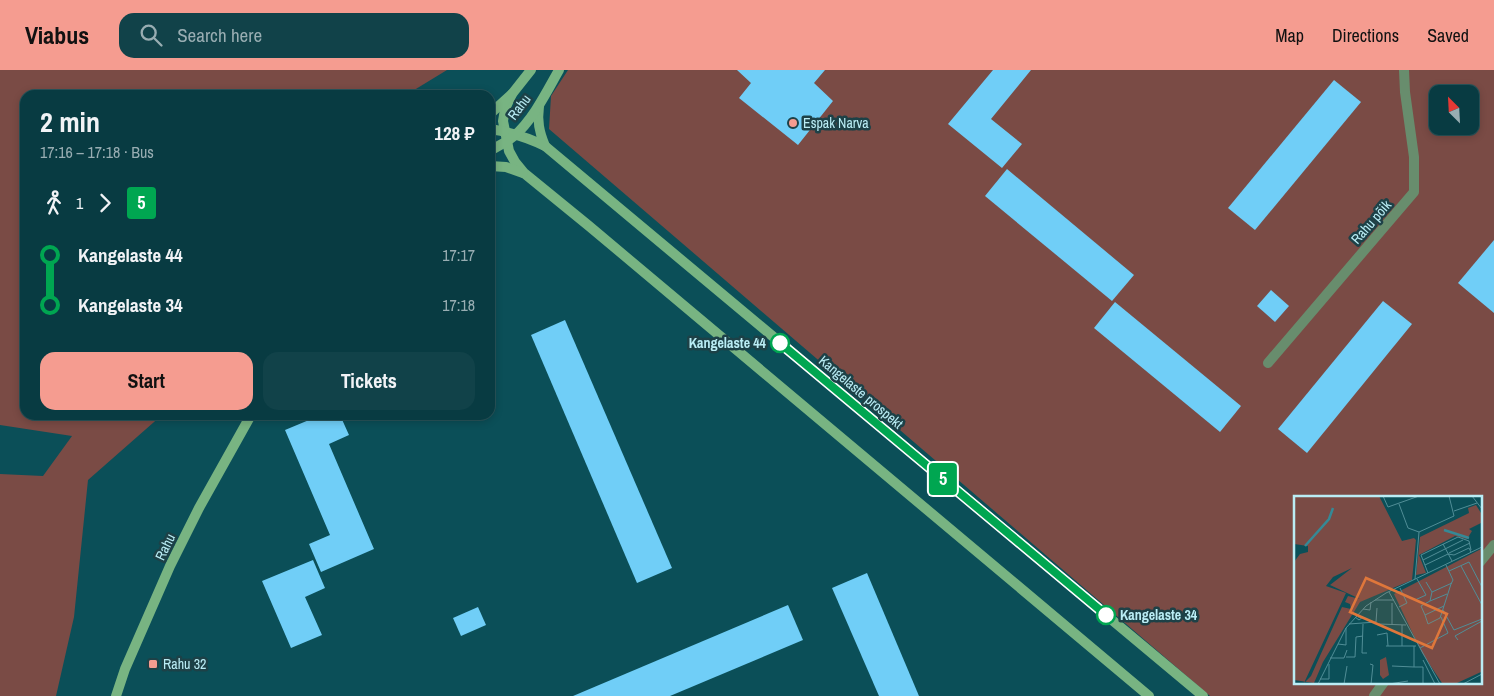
<!DOCTYPE html>
<meta charset="utf-8">
<style>
:root{--surface:#083b42;--page:#114249;--text:#f1f3f6;--muted:#98adb2;--line:#29555b;--accent:#f59c90}
body{margin:0;font-family:"Archivo Narrow",sans-serif;background:var(--page);color:var(--text);height:100vh;display:flex;flex-direction:column;font-size:19px;white-space:nowrap}
*{box-sizing:border-box;margin:0}
p{font-size:16px;color:var(--muted)}
.icon{flex:none;width:28px;height:28px;fill:none;stroke:currentColor;stroke-width:2;stroke-linecap:round;stroke-linejoin:round}
.map{position:relative;flex:1;overflow:hidden}
.drawer{position:absolute;left:20px;top:20px;width:475px;height:330px;display:flex;flex-direction:column;background:var(--surface);border-radius:15px;box-shadow:0 2px 8px #0003,0 0 0 1px var(--line)}
.drawer>*{flex:none}
.badge{padding:0 10px;border-radius:4px;font-size:18px;line-height:32px}
.needle{width:32px;rotate:336deg}
.buttons{position:absolute;left:1429px;top:15px;display:grid;gap:10px}
.buttons a{display:grid;place-items:center;width:50px;height:50px;border-radius:10px;background:var(--surface);box-shadow:0 2px 8px #0003,0 0 0 1px var(--line);font-size:25px}
.map>.badge{position:absolute;translate:-50% -50%;box-shadow:0 0 0 2px #fff}
.legs{display:flex;align-items:center;gap:8px;height:55px;padding:0 20px;font-size:16px}
.legs p{margin-inline-start:auto}
.overview{display:flex;align-items:center;justify-content:space-between;height:85px;padding:0 20px}
h1{font-size:28px;font-weight:800;line-height:38px}
.cta{display:flex;gap:10px;margin-top:auto;padding:10px 20px}
.cta a{flex:1;height:58px;border-radius:15px;background:var(--accent);color:#111;font-size:20px;font-weight:800;line-height:58px;text-align:center}
.cta a+a{background:var(--page);color:var(--text)}
ul{padding:0 20px;list-style:none}
li{display:flex;align-items:center;gap:18px;height:50px;font-size:19px}
li i{display:grid;place-items:center;width:8px;height:100%;margin:0 6px;background:currentColor}
li i::after{content:'';width:12px;height:12px;margin:-6px;border:4px solid;border-radius:50%;background:var(--surface)}
li p{margin-inline-start:auto}
li:first-child i{background:linear-gradient(#0000 50%,currentColor 0)}
li:last-child i{background:linear-gradient(currentColor 50%,#0000 0)}
header{display:flex;align-items:center;gap:30px;box-sizing:border-box;height:70px;padding:0 25px;background:var(--accent);color:#111}
header strong{font-size:24px}
nav{display:flex;gap:28px;margin-inline-start:auto;font-size:18px}
.search{width:350px;height:45px;background:var(--page);display:flex;align-items:center;gap:12px;box-sizing:border-box;padding:0 18px;border-radius:15px;color:var(--muted);font-size:19px}
.map>svg:first-child{display:block}
.green{fill:#7a4b45;fill-rule:evenodd}
.building{fill:#70cef7}
.lines{fill:none;stroke-linecap:round;stroke-linejoin:round}
.minor{stroke:#688d6d;stroke-width:10}
.secondary{stroke:#78b482;stroke-width:10}
.line-1-casing{stroke:#fff;stroke-width:11}
.line-1{stroke:#00a651;stroke-width:8}
.poi-dot{fill:#f59c90;stroke:#1d4147;stroke-width:2}
.stop-1-dot{fill:#fff;stroke:#00a651;stroke-width:2.5}
.labels{text-anchor:middle;dominant-baseline:central;stroke-width:5;stroke-linejoin:round;paint-order:stroke}
.street-label{font-size:14px;fill:#baedf5;stroke:#1d4147}
.poi-label{font-size:14px;fill:#baedf5;stroke:#1d4147;text-anchor:start}
.stop-label{font-size:14px;font-weight:bold;fill:#baedf5;stroke:#1d4147;text-anchor:end}
.inset-river{fill:none;stroke:#358996;stroke-width:2.5}
.inset-road{fill:none;stroke:#518e97;stroke-width:1}
.view{fill:#df773b;fill-opacity:0.15;stroke:#df773b;stroke-width:2.5}
.inset-edge{fill:none;stroke:#baedf5;stroke-width:2.5}
</style>
<header>
<strong>Viabus</strong>
<div class="search"><svg class="icon" aria-label="search" viewBox="0 0 24 24"><circle cx="10" cy="10" r="6"/><path d="M15 15l6 6"/></svg>Search here</div>
<nav><a>Map</a><a>Directions</a><a>Saved</a></nav>
</header>
<div class="map">
<svg width="1494" height="626" viewBox="0 0 1494 626">
<rect width="100%" height="100%" fill="#0b4f58"/>
<g class="green">
<polygon points="0,0 447,0 406,25 25,25 25,345 162,345 88,410 74,547 56,626 0,626 0,404 43,406 72,366 0,355"/>
<path d="M568,0H1494V626H1210L549,59L551,26ZM1438,24H1470V56H1438ZM1295,427H1480V612H1295Z"/>
</g>
<g class="building">
<polygon points="737,0 825,0 814,13 833,31 798,75 739,28 751,13"/>
<polygon points="993,0 1031,0 991,49 1022,74 1002,98 948,54"/>
<polygon points="1334,10 1361,32 1255,160 1228,138"/>
<polygon points="1007,99 1134,205 1112,231 985,126"/>
<polygon points="1494,170 1494,243 1458,213"/>
<polygon points="1271,220 1289,236 1275,252 1257,236"/>
<polygon points="1383,231 1412,254 1307,383 1278,359"/>
<polygon points="1115,232 1241,336 1220,362 1094,258"/>
<polygon points="565,250 672,498 637,513 531,265"/>
<polygon points="321,345 340,345 349,365 329,374 374,479 321,502 309,474 330,465 285,360"/>
<polygon points="313,490 325,518 305,527 322,565 291,578 262,511"/>
<polygon points="867,503 919,626 879,626 832,518"/>
<polygon points="788,535 803,570 670,626 573,626"/>
<polygon points="478,537 486,555 461,566 453,548"/>
</g>
<g class="lines">
<g class="minor">
<polyline points="1268,293 1414,122 1414,87 1405,22 1404,0"/>
<polyline points="1480,492 1494,475"/>
<polyline points="1374,626 1384,612"/>
</g>
<g class="secondary">
<polyline points="512,24 505,39 503,51 509,81 515,92 524,103 589,156 1149,626"/>
<path d="M539,36C537,51 539,62 545,76"/>
<polyline points="490,44 512,24 531,0"/>
<path d="M490,59C510,62 527,67 545,76L1203,626"/>
<path d="M490,81C498,76 507,72 514,66C533,50 547,21 559,0"/>
<polyline points="490,96 506,97 523,103"/>
<polyline points="116,626 125,599 170,496 199,438 251,345"/>
</g>
</g>
<g class="lines">
<defs>
<polyline id="line-1" points="780,273 1106,545"/>
</defs>
<use href="#line-1" class="line-1-casing"/>
<use href="#line-1" class="line-1"/>
</g>
<g class="poi-dot">
<circle cx="793" cy="53" r="5"/>
<rect x="148" y="589" width="10" height="10" rx="2.5"/>
</g>
<g class="stop-1-dot">
<circle cx="780" cy="273" r="9"/>
<circle cx="1106" cy="545" r="9"/>
</g>
<g class="labels">
<g class="street-label">
<text transform="translate(519 37) rotate(-53)">Rahu</text>
<text transform="translate(1371 152) rotate(-49)">Rahu põik</text>
<text transform="translate(861 322) rotate(40)">Kangelaste prospekt</text>
<text transform="translate(165 477) rotate(-64)">Rahu</text>
</g>
<g class="poi-label">
<text x="803" y="53">Espak Narva</text>
<text x="163" y="594">Rahu 32</text>
</g>
<g class="stop-label">
<text x="766" y="273">Kangelaste 44</text>
<text x="1120" y="545" text-anchor="start">Kangelaste 34</text>
</g>
</g>
<g transform="translate(1294 426)">
<rect width="188" height="188" fill="#0b4f58"/>
<path d="M0,0H85L108,45L120,42L122,44L118,84L66,106L29,166L20,187L0,184V66L6,58L14,56V50L0,48ZM58,72L36,89L66,103L54,100L51,106L56,108L57,113L48,111L17,180L10,187L52,97L32,90L39,81ZM182,9L187,17V27L175,33L178,35L173,43L161,40L125,59L132,77L122,79L126,41L175,17L174,12ZM187,53V176L163,187H148L128,157L100,98ZM92,161L95,179L89,183L86,179V164Z" fill="#7a4b45" fill-rule="evenodd"/>
<path class="inset-river" d="M150,34L175,42M11,50L35,23L39,12"/>
<path class="inset-road" d="M89,0L94,11L125,0M178,0L188,13M105,8L114,32L125,36L160,20L155,0M160,15L183,7M149,48L158,65M155,57L176,47M129,64L169,44M131,69L154,58L160,59L175,52L177,56M167,70L188,109M155,75L175,66L188,91M134,77L127,59L164,41L175,45L177,54M121,83L125,36M132,86L138,96L158,87M95,96L146,188M81,104H100M121,104L132,99L123,83M136,105L153,98M98,107V129M150,110L131,119L134,128L146,122L149,113L157,88L159,84L152,69M105,111L113,107L106,92M69,113L76,114L77,106M149,114L160,134L188,123M131,119L127,110L136,105L138,96M61,121L65,124L69,121H64M147,121L154,137M55,128L82,126L83,112M69,128L68,157H73M85,128L112,129M83,139L93,137L94,150M164,144L161,140L188,125M44,148L52,149V132M92,150H122M108,150V129M126,152L154,137M52,161H61L62,141L69,140M36,162H50L53,154M129,164L141,188M76,168L79,169L77,188M98,170L120,171V150M120,171H129V188M26,183H35V168M24,188L52,132L72,110L92,97L188,51M50,188L53,170M95,188L114,185M169,188L188,178"/>
<path class="view" d="M72,82L153,118L138,152L56,116Z"/>
<rect width="188" height="188" class="inset-edge"/>
</g>
</svg>
<div class="buttons">
<a><svg class="needle" viewBox="-14 -14 28 28"><path d="M0-13l5 13h-10z" fill="#e53935"/><path d="M0 13l5-13h-10z" fill="#98adb2"/></svg></a>
</div>
<b class="badge" style="left:943px;top:409px;background:#00a651;color:#fff">5</b>
<section class="drawer">
<div class="overview"><div><h1>2 min</h1><p>17:16 – 17:18 · Bus</p></div><b>128 ₽</b></div>
<div class="legs"><svg class="icon" aria-label="walk" viewBox="0 0 24 24"><circle cx="13" cy="4" r="2"/><path d="M13 8l-2 6 4 7M11 14l-3 7M7 12l3-4h3l4 4"/></svg>1<svg class="icon" aria-label="forward" viewBox="0 0 24 24"><path d="M9 5l7 7-7 7"/></svg><b class="badge" style="background:#00a651;color:#fff">5</b></div>
<ul>
<li><i style="color:#00a651"></i><b>Kangelaste 44</b><p>17:17</p></li>
<li><i style="color:#00a651"></i><b>Kangelaste 34</b><p>17:18</p></li>
</ul>
<div class="cta"><a>Start</a><a>Tickets</a></div>
</section>
</div>
